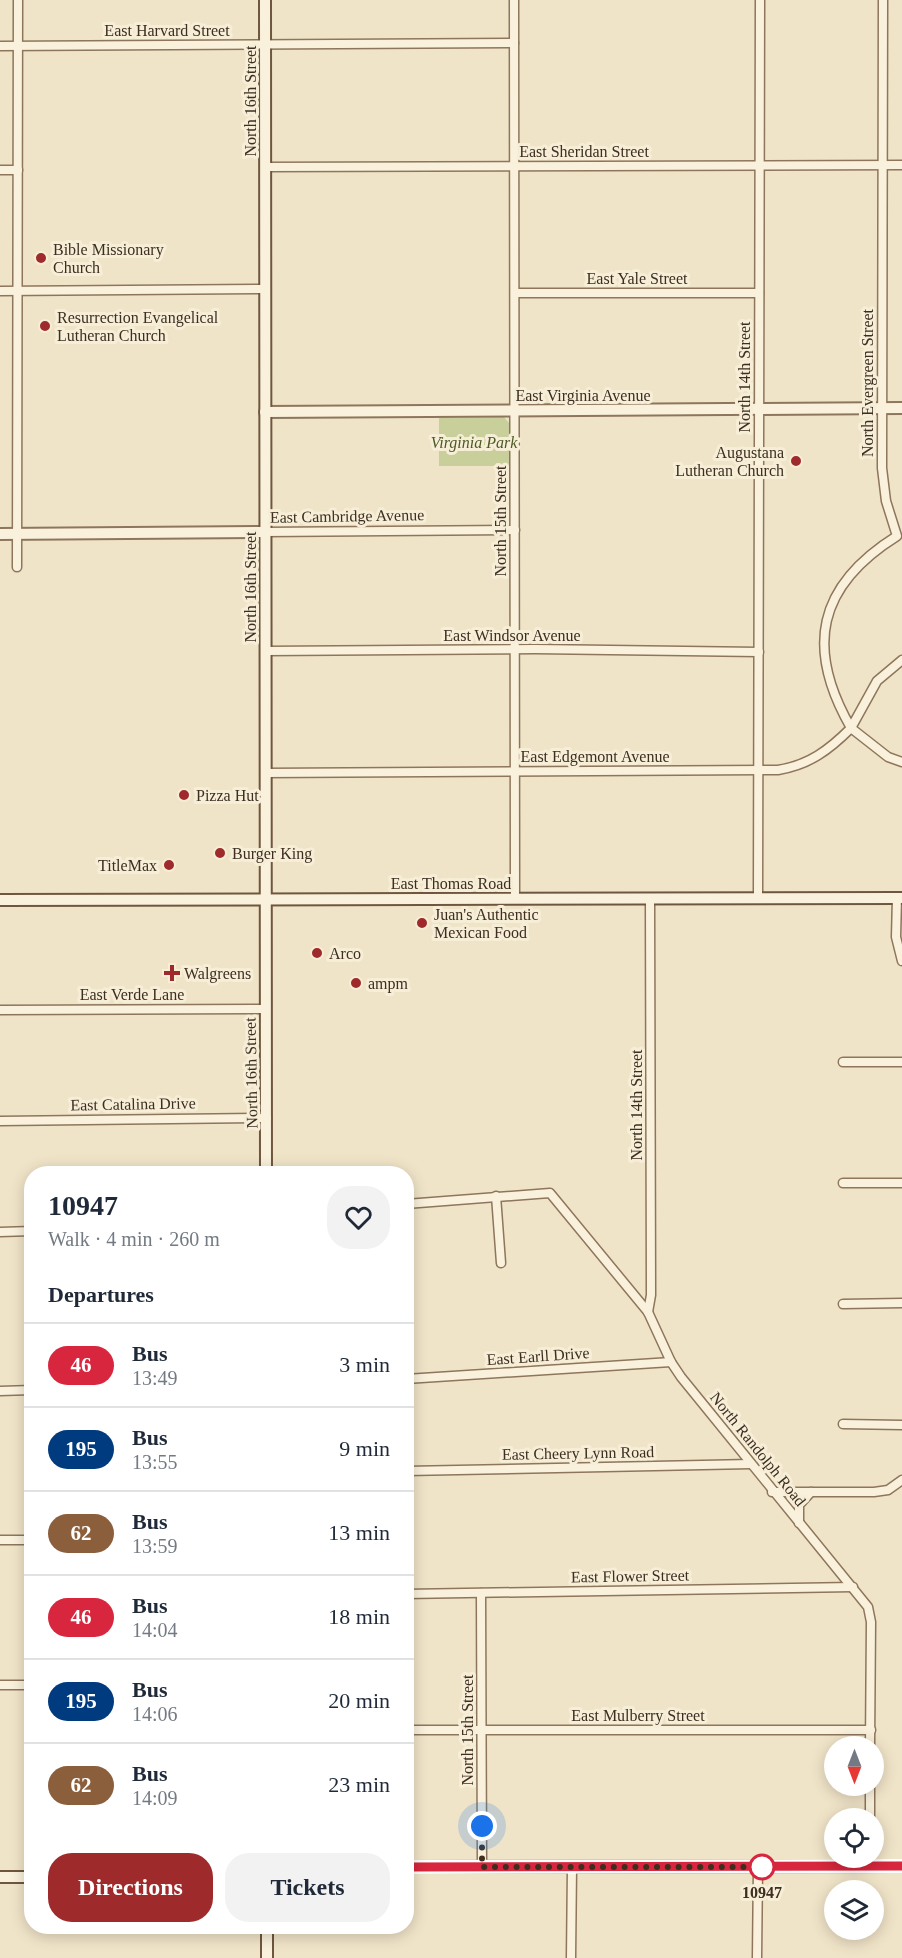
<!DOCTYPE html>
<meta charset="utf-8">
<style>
:root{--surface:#fff;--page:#f2f2f3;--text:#1f2937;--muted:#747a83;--line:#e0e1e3;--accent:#9e2a2b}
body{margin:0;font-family:"Times New Roman",serif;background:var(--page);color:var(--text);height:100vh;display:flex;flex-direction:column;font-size:22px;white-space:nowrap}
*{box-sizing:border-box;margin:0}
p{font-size:20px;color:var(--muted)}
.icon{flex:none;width:33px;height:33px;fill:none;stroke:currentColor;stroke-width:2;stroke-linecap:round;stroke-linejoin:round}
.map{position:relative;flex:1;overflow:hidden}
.drawer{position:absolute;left:24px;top:1166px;width:390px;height:768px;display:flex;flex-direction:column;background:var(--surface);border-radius:24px;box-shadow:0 3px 15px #0003}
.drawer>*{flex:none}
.badge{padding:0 12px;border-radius:20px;font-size:21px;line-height:39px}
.needle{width:39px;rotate:180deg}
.controls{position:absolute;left:824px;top:1736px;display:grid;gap:12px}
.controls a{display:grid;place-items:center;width:60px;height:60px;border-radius:50%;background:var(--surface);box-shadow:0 3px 15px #0003;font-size:30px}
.you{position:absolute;width:30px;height:30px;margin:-15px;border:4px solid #fff;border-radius:50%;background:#1a73e8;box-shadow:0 0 0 9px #1a73e833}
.map>.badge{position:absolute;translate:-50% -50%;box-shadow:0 0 0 3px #fff}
h2{padding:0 24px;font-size:22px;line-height:54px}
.round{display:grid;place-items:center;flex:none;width:63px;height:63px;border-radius:24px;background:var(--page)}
.overview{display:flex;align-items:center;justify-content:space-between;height:102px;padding:0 24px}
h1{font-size:28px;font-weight:600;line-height:45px}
.primary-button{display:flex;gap:12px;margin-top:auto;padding:12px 24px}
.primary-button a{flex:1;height:69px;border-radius:24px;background:var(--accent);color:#fff;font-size:24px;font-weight:600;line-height:69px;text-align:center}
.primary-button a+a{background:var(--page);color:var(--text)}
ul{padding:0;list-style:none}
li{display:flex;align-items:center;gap:18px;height:84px;padding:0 24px;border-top:2px solid var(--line)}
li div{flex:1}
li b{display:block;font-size:22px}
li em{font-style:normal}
li .badge{min-width:66px;font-weight:700;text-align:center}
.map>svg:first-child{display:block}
.park{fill:#c9cf9b}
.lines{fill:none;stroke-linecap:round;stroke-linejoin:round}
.minor-casing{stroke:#8d765c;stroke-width:11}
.tertiary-casing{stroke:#8d765c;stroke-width:14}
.secondary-casing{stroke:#6f573f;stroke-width:14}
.minor{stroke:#faf1dc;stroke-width:8}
.tertiary{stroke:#faf1dc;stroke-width:10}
.secondary{stroke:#faf1dc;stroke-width:10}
.line-casing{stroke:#fff;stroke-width:14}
.line{stroke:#d7263d;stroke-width:9}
.walk{stroke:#3d2e20;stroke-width:6;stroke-dasharray:0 10.8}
.poi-dot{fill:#9e2a2b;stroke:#f7eed8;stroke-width:2}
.stop-dot{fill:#fff;stroke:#d7263d;stroke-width:3}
.labels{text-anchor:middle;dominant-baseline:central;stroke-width:6;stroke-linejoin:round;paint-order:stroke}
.street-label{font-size:16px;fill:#3d2e20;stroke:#f7eed8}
.poi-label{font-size:16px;fill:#3d2e20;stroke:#f7eed8;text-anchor:start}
.park-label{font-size:16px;font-style:italic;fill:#4d5a26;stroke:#f7eed8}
.stop-label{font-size:16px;font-weight:bold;fill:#3d2e20;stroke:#f7eed8}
</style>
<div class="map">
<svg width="902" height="1958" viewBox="0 0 902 1958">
<rect width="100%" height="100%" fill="#f0e4c8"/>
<polygon class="park" points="504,417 509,423 509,466 439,466 439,418"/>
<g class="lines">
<defs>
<g id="minor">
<polyline points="514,0 515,898"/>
<polyline points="0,46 514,43"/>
<polyline points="265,167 902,165"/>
<polyline points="0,170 18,170"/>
<polyline points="0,291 266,289"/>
<polyline points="515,293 759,293"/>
<polyline points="265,532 515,530"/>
<polyline points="17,567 18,0"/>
<polyline points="266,651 535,649 759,652"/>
<path d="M851,728C805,648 817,586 897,536L886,501L882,468L883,0"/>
<polyline points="851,728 877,681 902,660"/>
<path d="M265,773L778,770C809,765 829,750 851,728L888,757L902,762"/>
<polyline points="758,898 760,0"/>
<polyline points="897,898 896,937 902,961"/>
<polyline points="0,1010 265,1009"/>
<polyline points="843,1062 902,1062"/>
<polyline points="0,1121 267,1118"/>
<polyline points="843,1183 902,1183"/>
<polyline points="496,1196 501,1263"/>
<polyline points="406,1204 550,1193 648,1312 671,1362 681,1377 868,1607 871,1622 870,1746"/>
<polyline points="0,1232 32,1231"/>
<polyline points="843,1304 902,1303"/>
<polyline points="648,1312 651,1295 650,898"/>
<polyline points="406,1379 671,1362"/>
<polyline points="0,1391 32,1390"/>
<polyline points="843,1424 902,1425"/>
<polyline points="406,1471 751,1464"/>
<polyline points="772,1492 874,1492 888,1490 902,1480"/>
<polyline points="799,1523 799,1505 811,1492"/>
<polyline points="0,1540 32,1540"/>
<polyline points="481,1593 482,1867"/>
<polyline points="406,1594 853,1587"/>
<polyline points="0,1685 32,1685"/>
<polyline points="406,1730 871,1730"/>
<polyline points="870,1818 870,1785"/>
<polyline points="571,1958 572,1867"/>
<polyline points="757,1958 758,1867"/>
</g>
<g id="tertiary">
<polyline points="265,412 902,408"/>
<polyline points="0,534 265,532"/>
</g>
<g id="secondary">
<polyline points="265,0 266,1173"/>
<polyline points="0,900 902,898"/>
<polyline points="406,1867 902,1866"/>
<polyline points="0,1877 32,1877"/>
<polyline points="267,1958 267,1926"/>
</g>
</defs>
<use href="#minor" class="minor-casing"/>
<use href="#tertiary" class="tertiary-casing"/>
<use href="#secondary" class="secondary-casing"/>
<use href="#minor" class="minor"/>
<use href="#tertiary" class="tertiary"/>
<use href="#secondary" class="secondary"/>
</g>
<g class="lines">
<defs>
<polyline id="line" points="406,1867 902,1866"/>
</defs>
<use href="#line" class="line-casing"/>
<use href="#line" class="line"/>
<polyline class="walk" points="482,1826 482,1867 762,1867"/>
</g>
<g class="poi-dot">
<circle cx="41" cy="258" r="6"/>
<circle cx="45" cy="326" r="6"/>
<circle cx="796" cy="461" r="6"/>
<circle cx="184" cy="795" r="6"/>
<circle cx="220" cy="853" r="6"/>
<circle cx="169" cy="865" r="6"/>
<circle cx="422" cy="923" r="6"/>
<circle cx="317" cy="953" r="6"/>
<path d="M169 964h6v6h6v6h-6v6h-6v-6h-6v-6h6z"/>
<circle cx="356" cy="983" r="6"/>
</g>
<circle class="stop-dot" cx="762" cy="1867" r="12"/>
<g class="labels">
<g class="street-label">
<text x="167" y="30">East Harvard Street</text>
<text transform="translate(250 101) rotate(-90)">North 16th Street</text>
<text x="584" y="151">East Sheridan Street</text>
<text x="637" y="278">East Yale Street</text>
<text transform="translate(744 377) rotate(-90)">North 14th Street</text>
<text transform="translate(867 383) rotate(-90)">North Evergreen Street</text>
<text x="583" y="395">East Virginia Avenue</text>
<text transform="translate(347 516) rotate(-1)">East Cambridge Avenue</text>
<text transform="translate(500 521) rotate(-90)">North 15th Street</text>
<text transform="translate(250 587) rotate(-90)">North 16th Street</text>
<text x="512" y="635">East Windsor Avenue</text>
<text x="595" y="756">East Edgemont Avenue</text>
<text x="451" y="883">East Thomas Road</text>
<text x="132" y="994">East Verde Lane</text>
<text transform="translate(251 1073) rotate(-91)">North 16th Street</text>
<text transform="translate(133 1104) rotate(-1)">East Catalina Drive</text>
<text transform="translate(636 1105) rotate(-90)">North 14th Street</text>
<text transform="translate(538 1356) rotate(-4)">East Earll Drive</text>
<text transform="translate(758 1449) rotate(51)">North Randolph Road</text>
<text transform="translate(578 1453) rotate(-1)">East Cheery Lynn Road</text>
<text transform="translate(630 1576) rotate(-1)">East Flower Street</text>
<text x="638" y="1715">East Mulberry Street</text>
<text transform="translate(467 1730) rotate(-90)">North 15th Street</text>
</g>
<g class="poi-label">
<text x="53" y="249">Bible Missionary<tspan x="53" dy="18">Church</tspan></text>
<text x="57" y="317">Resurrection Evangelical<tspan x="57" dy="18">Lutheran Church</tspan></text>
<text x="784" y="452" text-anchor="end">Augustana<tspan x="784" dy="18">Lutheran Church</tspan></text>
<text x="196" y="795">Pizza Hut</text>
<text x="232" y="853">Burger King</text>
<text x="157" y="865" text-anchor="end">TitleMax</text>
<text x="434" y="914">Juan's Authentic<tspan x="434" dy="18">Mexican Food</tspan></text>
<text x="329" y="953">Arco</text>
<text x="184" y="973">Walgreens</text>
<text x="368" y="983">ampm</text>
</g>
<g class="park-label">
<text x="474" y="442">Virginia Park</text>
</g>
<g class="stop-label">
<text x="762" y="1892">10947</text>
</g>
</g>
</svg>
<div class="controls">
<a><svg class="needle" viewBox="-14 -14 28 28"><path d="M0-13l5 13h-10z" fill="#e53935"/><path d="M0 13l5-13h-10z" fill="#747a83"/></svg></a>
<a><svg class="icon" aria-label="locate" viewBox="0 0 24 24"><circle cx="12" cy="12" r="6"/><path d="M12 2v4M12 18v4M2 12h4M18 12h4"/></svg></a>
<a><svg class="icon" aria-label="layers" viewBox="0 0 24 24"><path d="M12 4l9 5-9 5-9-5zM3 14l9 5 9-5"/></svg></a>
</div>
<div class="you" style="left:482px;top:1826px"></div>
<section class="drawer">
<div class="overview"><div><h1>10947</h1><p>Walk · 4 min · 260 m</p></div><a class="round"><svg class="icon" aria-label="heart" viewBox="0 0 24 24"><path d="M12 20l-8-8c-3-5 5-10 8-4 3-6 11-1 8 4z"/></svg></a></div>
<h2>Departures</h2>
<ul>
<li><span class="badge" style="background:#d7263d;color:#fff">46</span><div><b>Bus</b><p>13:49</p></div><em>3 min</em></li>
<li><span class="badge" style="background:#003b80;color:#fff">195</span><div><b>Bus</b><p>13:55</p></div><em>9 min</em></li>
<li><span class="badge" style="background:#8b5e3c;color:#fff">62</span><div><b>Bus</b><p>13:59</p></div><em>13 min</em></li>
<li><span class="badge" style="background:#d7263d;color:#fff">46</span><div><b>Bus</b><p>14:04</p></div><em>18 min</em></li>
<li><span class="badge" style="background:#003b80;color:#fff">195</span><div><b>Bus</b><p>14:06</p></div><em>20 min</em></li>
<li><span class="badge" style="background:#8b5e3c;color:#fff">62</span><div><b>Bus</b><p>14:09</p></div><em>23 min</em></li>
</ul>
<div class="primary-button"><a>Directions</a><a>Tickets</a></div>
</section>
</div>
